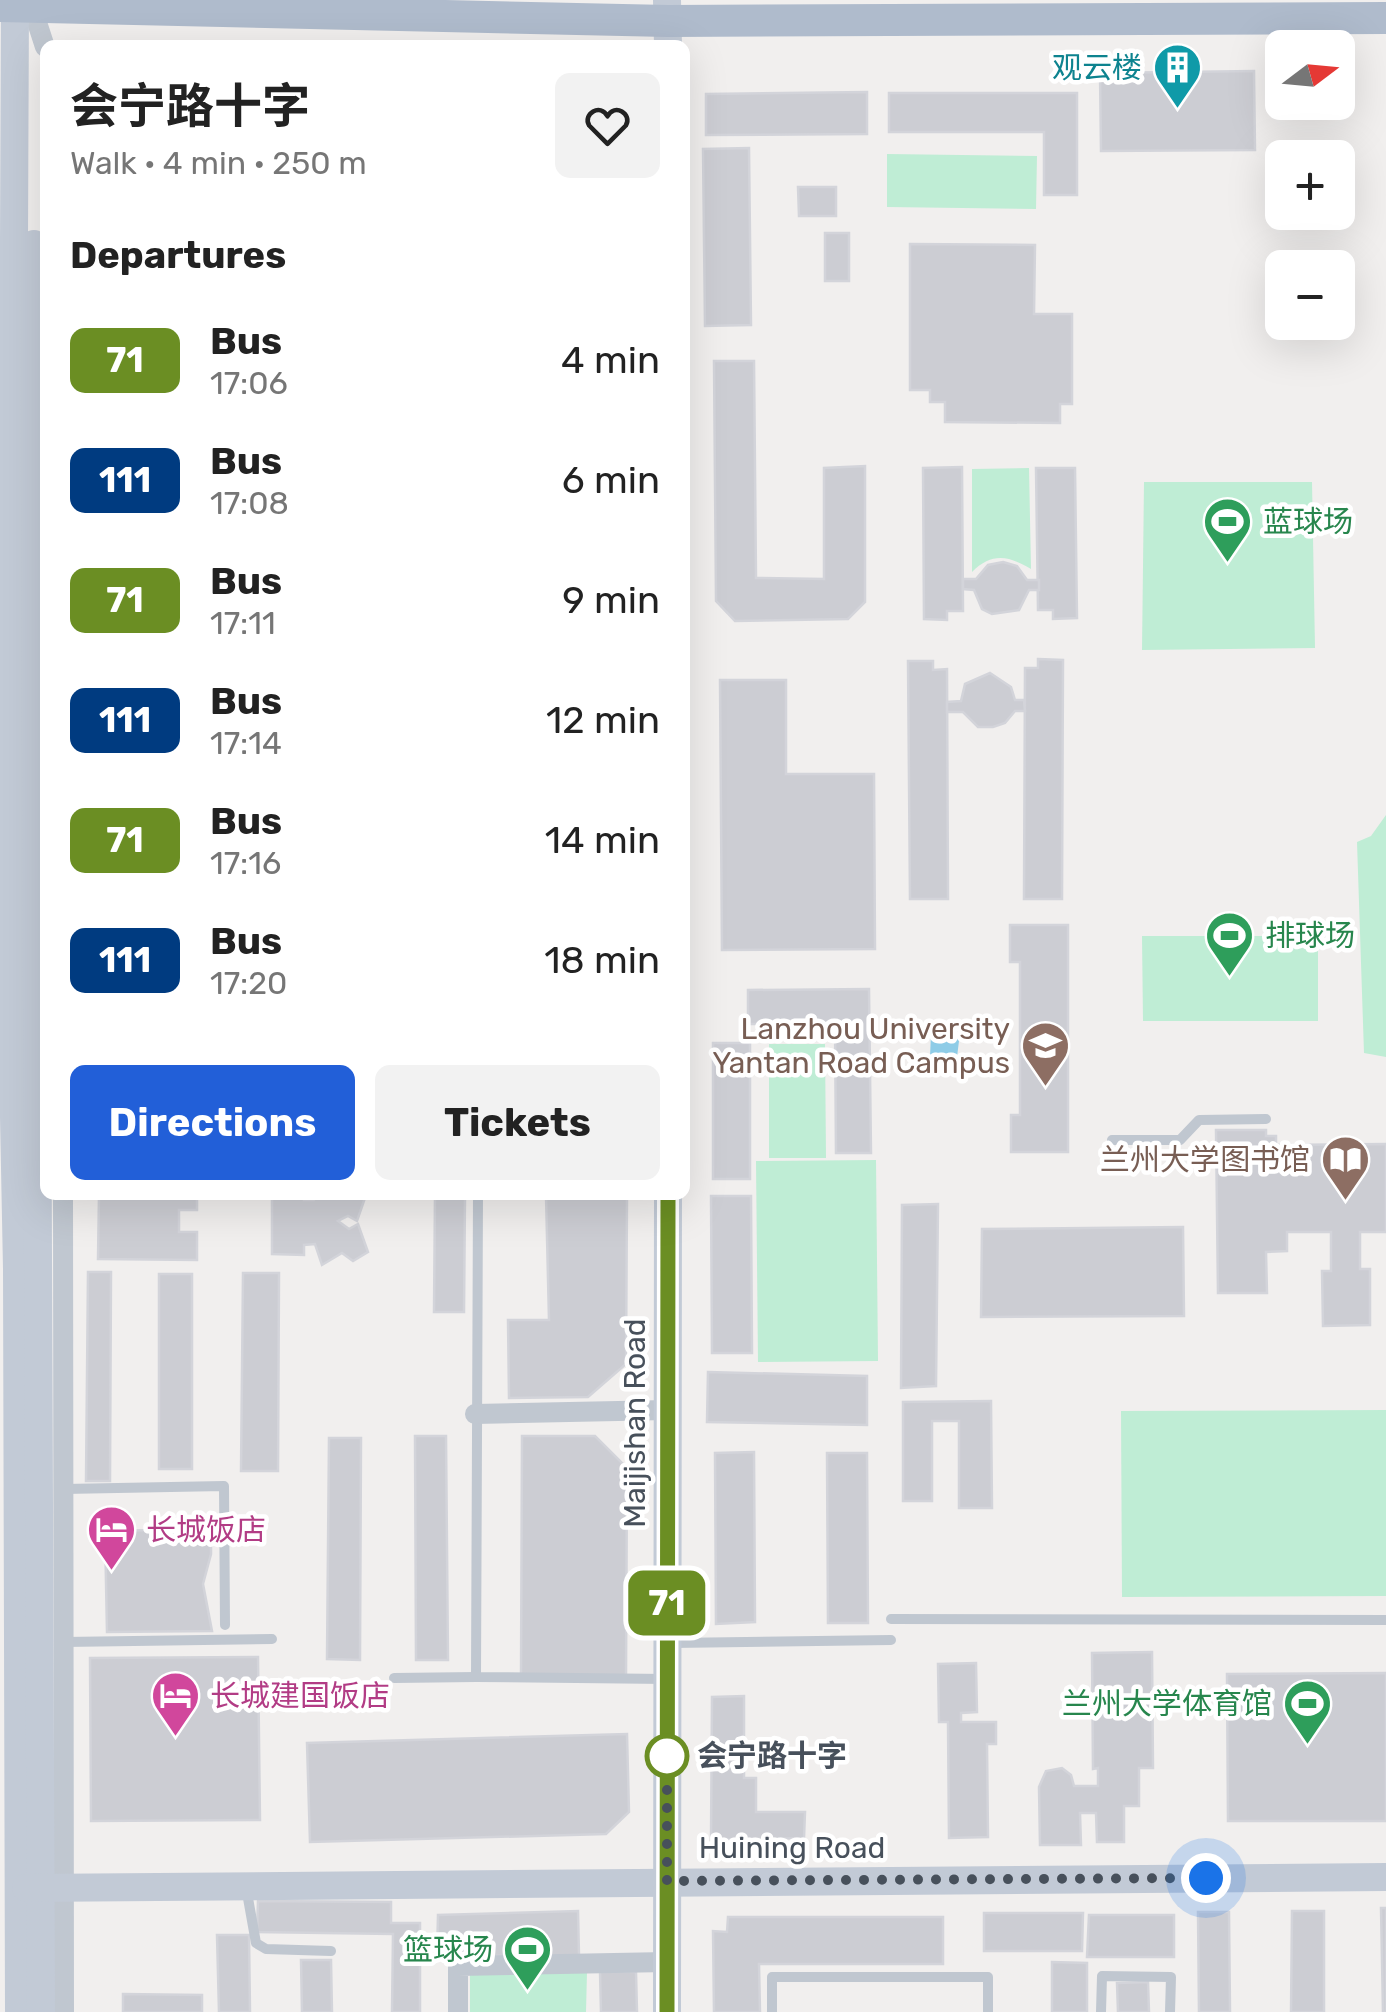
<!DOCTYPE html>
<meta charset="utf-8">
<style>
:root{--surface:#fff;--page:#f2f2f2;--text:#222;--muted:#767676;--accent:#225fd8}
body{margin:0;font-family:Rubik,"Noto Sans SC",sans-serif;background:var(--page);color:var(--text);height:100vh;display:flex;flex-direction:column;font-size:38px;white-space:nowrap}
*{box-sizing:border-box;margin:0}
p{font-size:32px;color:var(--muted)}
.icon{flex:none;width:55px;height:55px;fill:none;stroke:currentColor;stroke-width:2;stroke-linecap:round;stroke-linejoin:round}
.map{position:relative;flex:1;overflow:hidden}
.side{position:absolute;left:40px;top:40px;width:650px;height:1160px;display:flex;flex-direction:column;background:var(--surface);border-radius:15px;box-shadow:0 10px 40px #0002}
.side>*{flex:none}
.badge{padding:0 20px;border-radius:15px;font-size:35px;line-height:65px}
.needle{width:65px;rotate:74deg}
.buttons{position:absolute;left:1265px;top:30px;display:grid;gap:20px}
.buttons a{display:grid;place-items:center;width:90px;height:90px;border-radius:15px;background:var(--surface);box-shadow:0 10px 40px #0002;font-size:50px}
.you{position:absolute;width:50px;height:50px;margin:-25px;border:8px solid #fff;border-radius:50%;background:#1a73e8;box-shadow:0 0 0 15px #1a73e833}
.map>.badge{position:absolute;translate:-50% -50%;box-shadow:0 0 0 5px #fff}
h2{padding:0 30px;font-size:38px;line-height:90px}
.round{display:grid;place-items:center;flex:none;width:105px;height:105px;border-radius:15px;background:var(--page)}
.summary{display:flex;align-items:center;justify-content:space-between;height:170px;padding:0 30px}
h1{font-size:48px;font-weight:700;line-height:75px}
.button{display:flex;gap:20px;margin-top:auto;padding:20px 30px}
.button a{flex:1;height:115px;border-radius:15px;background:var(--accent);color:#fff;font-size:40px;font-weight:700;line-height:115px;text-align:center}
.button a+a{background:var(--page);color:var(--text)}
ul{padding:0;list-style:none}
li{display:flex;align-items:center;gap:30px;height:120px;padding:0 30px}
li div{flex:1}
li b{display:block;font-size:38px}
li em{font-style:normal}
li .badge{min-width:110px;font-weight:700;text-align:center}
.map>svg:first-child{display:block}
.green{fill:#bfedd5}
.water{fill:#8ecce7}
.building{fill:#cccdd3;stroke:#d3d4da;stroke-width:2.5}
.lines{fill:none;stroke-linecap:round;stroke-linejoin:round}
.lane{stroke:#c0c7d0;stroke-width:10}
.street{stroke:#c0c7d0;stroke-width:20}
.secondary{stroke:#c2cad6;stroke-width:28}
.primary{stroke:#afbbcc;stroke-width:32}
.line-casing{stroke:#fff;stroke-width:22}
.line{stroke:#6b8e23;stroke-width:15}
.walk{stroke:#47505b;stroke-width:10;stroke-dasharray:0 18}
.stop-dot{fill:#fff;stroke:#6b8e23;stroke-width:5}
.labels{text-anchor:middle;dominant-baseline:central;stroke-width:9;stroke-linejoin:round;paint-order:stroke}
.culture-label{font-size:30px;fill:#0d838f;stroke:#fff;text-anchor:end}
.leisure-label{font-size:30px;fill:#27864d;stroke:#fff;text-anchor:start}
.education-label{font-size:30px;fill:#785e54;stroke:#fff;text-anchor:end}
.street-label{font-size:30px;fill:#47505b;stroke:#fff}
.hotel-label{font-size:30px;fill:#b23c85;stroke:#fff;text-anchor:start}
.stop-label{font-size:30px;font-weight:bold;fill:#47505b;stroke:#fff;text-anchor:start}
</style>
<div class="map">
<svg width="1386" height="2012" viewBox="0 0 1386 2012">
<rect width="100%" height="100%" fill="#f1efee"/>
<g class="green">
<polygon points="887,154 1037,156 1036,209 887,207"/>
<path d="M1029,468L1031,569C1009,556 992,552 972,572V469Z"/>
<polygon points="1144,482 1312,482 1315,648 1142,650"/>
<polygon points="1386,815 1386,1057 1364,1053 1357,842 1371,836"/>
<polygon points="1142,936 1318,936 1318,1021 1143,1021"/>
<polygon points="769,1044 825,1044 826,1158 769,1158"/>
<polygon points="876,1160 878,1361 758,1362 756,1161"/>
<polygon points="1386,1410 1386,1596 1122,1597 1121,1411"/>
<polygon points="470,1971 587,1972 586,2012 470,2012"/>
</g>
<polygon class="water" points="941,1026 955,1030 959,1041 956,1065 936,1068 930,1057 931,1034"/>
<g class="building">
<polygon points="1254,71 1255,150 1101,151 1100,73"/>
<polygon points="867,92 867,134 706,135 706,94"/>
<polygon points="889,93 1077,93 1077,195 1044,195 1044,132 889,132"/>
<polygon points="749,148 751,325 705,326 703,149"/>
<polygon points="798,187 836,187 836,216 799,216"/>
<rect x="825" y="233" width="24" height="48"/>
<polygon points="910,244 1035,245 1034,314 1072,314 1072,404 1060,404 1060,423 945,422 945,402 930,402 930,390 910,390"/>
<polygon points="714,361 754,361 756,578 824,579 824,468 865,466 865,602 848,619 735,621 716,601"/>
<polygon points="962,467 963,611 947,611 947,620 924,619 923,468"/>
<polygon points="1036,468 1075,468 1077,618 1053,619 1053,610 1038,610"/>
<polygon points="1003,562 1017,566 1027,580 1039,580 1039,590 1029,590 1019,610 992,614 982,609 974,590 963,589 963,579 976,579 988,565"/>
<polygon points="1038,659 1063,660 1062,899 1024,899 1025,668 1038,668"/>
<polygon points="908,661 933,661 933,670 947,669 948,899 910,899"/>
<polygon points="990,673 1011,687 1015,700 1024,700 1025,711 1015,711 1005,723 993,727 978,727 963,712 947,712 947,702 961,701 965,684"/>
<polygon points="720,680 786,680 786,774 874,774 875,949 722,950"/>
<polygon points="1010,925 1068,925 1068,1152 1011,1152 1011,1115 1020,1115 1020,962 1010,962"/>
<polygon points="869,989 871,1153 836,1153 835,1024 748,1024 748,990"/>
<rect x="713" y="1043" width="37" height="136"/>
<polygon points="1216,1130 1266,1130 1266,1136 1276,1136 1276,1145 1386,1144 1386,1232 1360,1232 1360,1269 1370,1269 1370,1325 1323,1326 1322,1271 1331,1271 1331,1232 1287,1232 1287,1251 1266,1252 1267,1293 1218,1293"/>
<polygon points="99,1195 197,1195 197,1210 179,1210 179,1232 197,1232 197,1260 98,1259"/>
<polygon points="272,1195 304,1195 304,1200 314,1200 317,1195 366,1195 357,1221 348,1216 338,1221 349,1229 358,1224 368,1252 353,1261 342,1253 322,1265 315,1244 304,1245 304,1255 272,1254"/>
<polygon points="435,1195 465,1195 464,1312 434,1312"/>
<polygon points="546,1195 627,1195 626,1364 588,1397 509,1398 508,1320 549,1320"/>
<polygon points="711,1196 751,1196 752,1353 712,1353"/>
<polygon points="938,1204 936,1386 901,1388 902,1205"/>
<polygon points="1183,1227 1184,1316 981,1317 982,1229"/>
<polygon points="88,1272 111,1272 110,1481 86,1481"/>
<polygon points="243,1273 279,1273 278,1471 241,1471"/>
<rect x="159" y="1274" width="33" height="195"/>
<polygon points="708,1372 867,1376 867,1425 707,1422"/>
<polygon points="991,1401 992,1508 959,1508 959,1421 932,1421 932,1501 903,1501 903,1402"/>
<polygon points="415,1436 446,1436 448,1660 416,1660"/>
<polygon points="522,1436 595,1436 627,1468 626,1677 521,1676"/>
<polygon points="329,1438 361,1438 360,1660 327,1659"/>
<polygon points="754,1452 755,1622 716,1624 715,1453"/>
<polygon points="827,1453 867,1453 868,1623 828,1623"/>
<polygon points="211,1529 211,1554 203,1584 212,1631 107,1632 105,1531"/>
<polygon points="1152,1652 1153,1768 1139,1768 1139,1806 1124,1806 1124,1842 1097,1842 1096,1813 1080,1813 1081,1845 1040,1845 1039,1787 1046,1771 1062,1768 1071,1775 1074,1786 1098,1786 1098,1768 1093,1769 1092,1653"/>
<polygon points="258,1657 260,1820 91,1821 90,1658"/>
<polygon points="976,1663 977,1712 961,1713 961,1722 996,1722 996,1744 987,1744 988,1837 949,1838 948,1722 939,1722 938,1664"/>
<polygon points="1386,1673 1386,1821 1228,1821 1227,1674"/>
<polygon points="744,1696 744,1778 756,1778 756,1812 805,1812 804,1838 711,1840 712,1697"/>
<polygon points="627,1734 629,1812 606,1834 310,1842 307,1743"/>
<polygon points="258,1901 391,1902 391,1923 420,1923 420,2012 392,2012 393,1934 257,1932"/>
<polygon points="1381,1908 1386,1908 1386,2012 1383,2012"/>
<polygon points="578,1911 579,1956 437,1956 438,1915"/>
<polygon points="1292,1911 1324,1911 1324,2012 1291,2012"/>
<polygon points="1198,1912 1229,1912 1230,2012 1199,2012"/>
<polygon points="984,1913 1083,1913 1082,1951 984,1951"/>
<polygon points="1089,1915 1174,1915 1174,1957 1087,1957"/>
<polygon points="728,1917 943,1917 943,1964 759,1964 760,2012 714,2012 713,1931 727,1932"/>
<polygon points="217,1935 249,1935 250,2012 219,2012"/>
<polygon points="301,1960 331,1960 332,2012 302,2012"/>
<polygon points="1052,1962 1087,1963 1087,2012 1052,2012"/>
<polygon points="600,1971 636,1972 637,2012 601,2012"/>
<polygon points="1148,1982 1149,2012 1118,2012 1117,1983"/>
<polygon points="123,1994 202,1995 202,2012 123,2012"/>
</g>
<g class="lines">
<g class="lane">
<polyline points="1112,1140 1180,1140 1199,1120 1266,1119"/>
<polyline points="478,1195 476,1677 667,1679"/>
<polyline points="64,1489 224,1486 225,1625"/>
<polyline points="891,1619 1386,1620"/>
<polyline points="64,1642 272,1639"/>
<polyline points="672,1643 891,1640"/>
<polyline points="394,1678 476,1677"/>
<polyline points="246,1887 256,1943 266,1949 331,1951"/>
<polyline points="772,2012 772,1977 988,1977 988,2012"/>
<polyline points="1101,2012 1102,1976 1171,1977 1170,2012"/>
</g>
<g class="street">
<polyline points="32,7 45,47"/>
<polyline points="63,1195 64,2012"/>
<polyline points="475,1414 667,1410"/>
<polyline points="458,2012 458,1966 667,1962"/>
</g>
<g class="secondary">
<polyline points="15,0 11,965 17,1269 19,2012"/>
<polyline points="667,0 668,45"/>
<polyline points="34,244 41,2012"/>
<polyline points="26,1888 1386,1877"/>
<polyline points="667,2012 668,1195"/>
</g>
<polyline class="primary" points="0,6 668,21 1386,18"/>
</g>
<g class="lines">
<defs>
<polyline id="line" points="667,2012 668,1195"/>
</defs>
<use href="#line" class="line-casing"/>
<use href="#line" class="line"/>
<polyline class="walk" points="667,1756 667,1746 667,1881 1206,1878"/>
</g>
<defs>
<symbol id="building-pin" viewBox="-11 -11 22 30"><path d="M0 17L-7.5 6A9.5 9.5 0 1 1 7.5 6Z" fill="#0f9aa8" stroke="#fff"/><path d="M-4-6H4V6H1V3H-1V6H-4ZM-2.5-4.3h1.7v1.8h-1.7ZM.8-4.3h1.7v1.8H.8ZM-2.5-1h1.7V.8h-1.7ZM.8-1h1.7V.8H.8Z" fill="#fff"/></symbol>
<symbol id="stadium-pin" viewBox="-11 -11 22 30"><path d="M0 17L-7.5 6A9.5 9.5 0 1 1 7.5 6Z" fill="#2e9e5b" stroke="#fff"/><path d="M0-5a6.5 5 0 1 0 0 10a6.5 5 0 1 0 0-10ZM-3.5-1.8h7v3.6h-7Z" fill="#fff"/></symbol>
<symbol id="university-pin" viewBox="-11 -11 22 30"><path d="M0 17L-7.5 6A9.5 9.5 0 1 1 7.5 6Z" fill="#8d6e63" stroke="#fff"/><path d="M0-5L7-2L0 1L-7-2ZM-4 1L0 2.5L4 1V4Q0 6-4 4Z" fill="#fff"/></symbol>
<symbol id="library-pin" viewBox="-11 -11 22 30"><path d="M0 17L-7.5 6A9.5 9.5 0 1 1 7.5 6Z" fill="#8d6e63" stroke="#fff"/><path d="M-6-4Q-3-5.5-.7-3.5V5Q-3 3-6 4ZM6-4Q3-5.5 .7-3.5V5Q3 3 6 4Z" fill="#fff"/></symbol>
<symbol id="hotel-pin" viewBox="-11 -11 22 30"><path d="M0 17L-7.5 6A9.5 9.5 0 1 1 7.5 6Z" fill="#d1479c" stroke="#fff"/><path d="M-6-4.5h1.5V1H6V5H4.5V3h-9V5H-6ZM-4 0a1.8 1.8 0 1 1 3.6 0ZM.5 0V-2.5h3Q6-2.5 6 0Z" fill="#fff"/></symbol>
</defs>
<g fill-rule="evenodd">
<use href="#building-pin" x="1150" y="40" width="55" height="75"/>
<use href="#stadium-pin" x="1200" y="494" width="55" height="75"/>
<use href="#stadium-pin" x="1202" y="908" width="55" height="75"/>
<use href="#university-pin" x="1018" y="1018" width="55" height="75"/>
<use href="#library-pin" x="1318" y="1132" width="55" height="75"/>
<use href="#hotel-pin" x="84" y="1502" width="55" height="75"/>
<use href="#hotel-pin" x="148" y="1668" width="55" height="75"/>
<use href="#stadium-pin" x="1280" y="1676" width="55" height="75"/>
<use href="#stadium-pin" x="500" y="1922" width="55" height="75"/>
</g>
<circle class="stop-dot" cx="667" cy="1756" r="20"/>
<g class="labels">
<g class="culture-label">
<text x="1142" y="68">观云楼</text>
</g>
<g class="leisure-label">
<text x="1263" y="522">蓝球场</text>
<text x="1265" y="936">排球场</text>
<text x="1272" y="1704" text-anchor="end">兰州大学体育馆</text>
<text x="493" y="1950" text-anchor="end">篮球场</text>
</g>
<g class="education-label">
<text x="1010" y="1029">Lanzhou University<tspan x="1010" dy="34">Yantan Road Campus</tspan></text>
<text x="1310" y="1160">兰州大学图书馆</text>
</g>
<g class="street-label">
<text transform="translate(635 1423) rotate(-90)">Maijishan Road</text>
<text x="792" y="1848">Huining Road</text>
</g>
<g class="hotel-label">
<text x="146" y="1530">长城饭店</text>
<text x="210" y="1696">长城建国饭店</text>
</g>
<g class="stop-label">
<text x="697" y="1756">会宁路十字</text>
</g>
</g>
</svg>
<div class="buttons">
<a><svg class="needle" viewBox="-14 -14 28 28"><path d="M0-13l5 13h-10z" fill="#e53935"/><path d="M0 13l5-13h-10z" fill="#767676"/></svg></a>
<a>+</a>
<a>−</a>
</div>
<div class="you" style="left:1206px;top:1878px"></div>
<b class="badge" style="left:667px;top:1603px;background:#6b8e23;color:#fff">71</b>
<section class="side">
<div class="summary"><div><h1>会宁路十字</h1><p>Walk · 4 min · 250 m</p></div><a class="round"><svg class="icon" aria-label="heart" viewBox="0 0 24 24"><path d="M12 20l-8-8c-3-5 5-10 8-4 3-6 11-1 8 4z"/></svg></a></div>
<h2>Departures</h2>
<ul>
<li><span class="badge" style="background:#6b8e23;color:#fff">71</span><div><b>Bus</b><p>17:06</p></div><em>4 min</em></li>
<li><span class="badge" style="background:#003b80;color:#fff">111</span><div><b>Bus</b><p>17:08</p></div><em>6 min</em></li>
<li><span class="badge" style="background:#6b8e23;color:#fff">71</span><div><b>Bus</b><p>17:11</p></div><em>9 min</em></li>
<li><span class="badge" style="background:#003b80;color:#fff">111</span><div><b>Bus</b><p>17:14</p></div><em>12 min</em></li>
<li><span class="badge" style="background:#6b8e23;color:#fff">71</span><div><b>Bus</b><p>17:16</p></div><em>14 min</em></li>
<li><span class="badge" style="background:#003b80;color:#fff">111</span><div><b>Bus</b><p>17:20</p></div><em>18 min</em></li>
</ul>
<div class="button"><a>Directions</a><a>Tickets</a></div>
</section>
</div>
